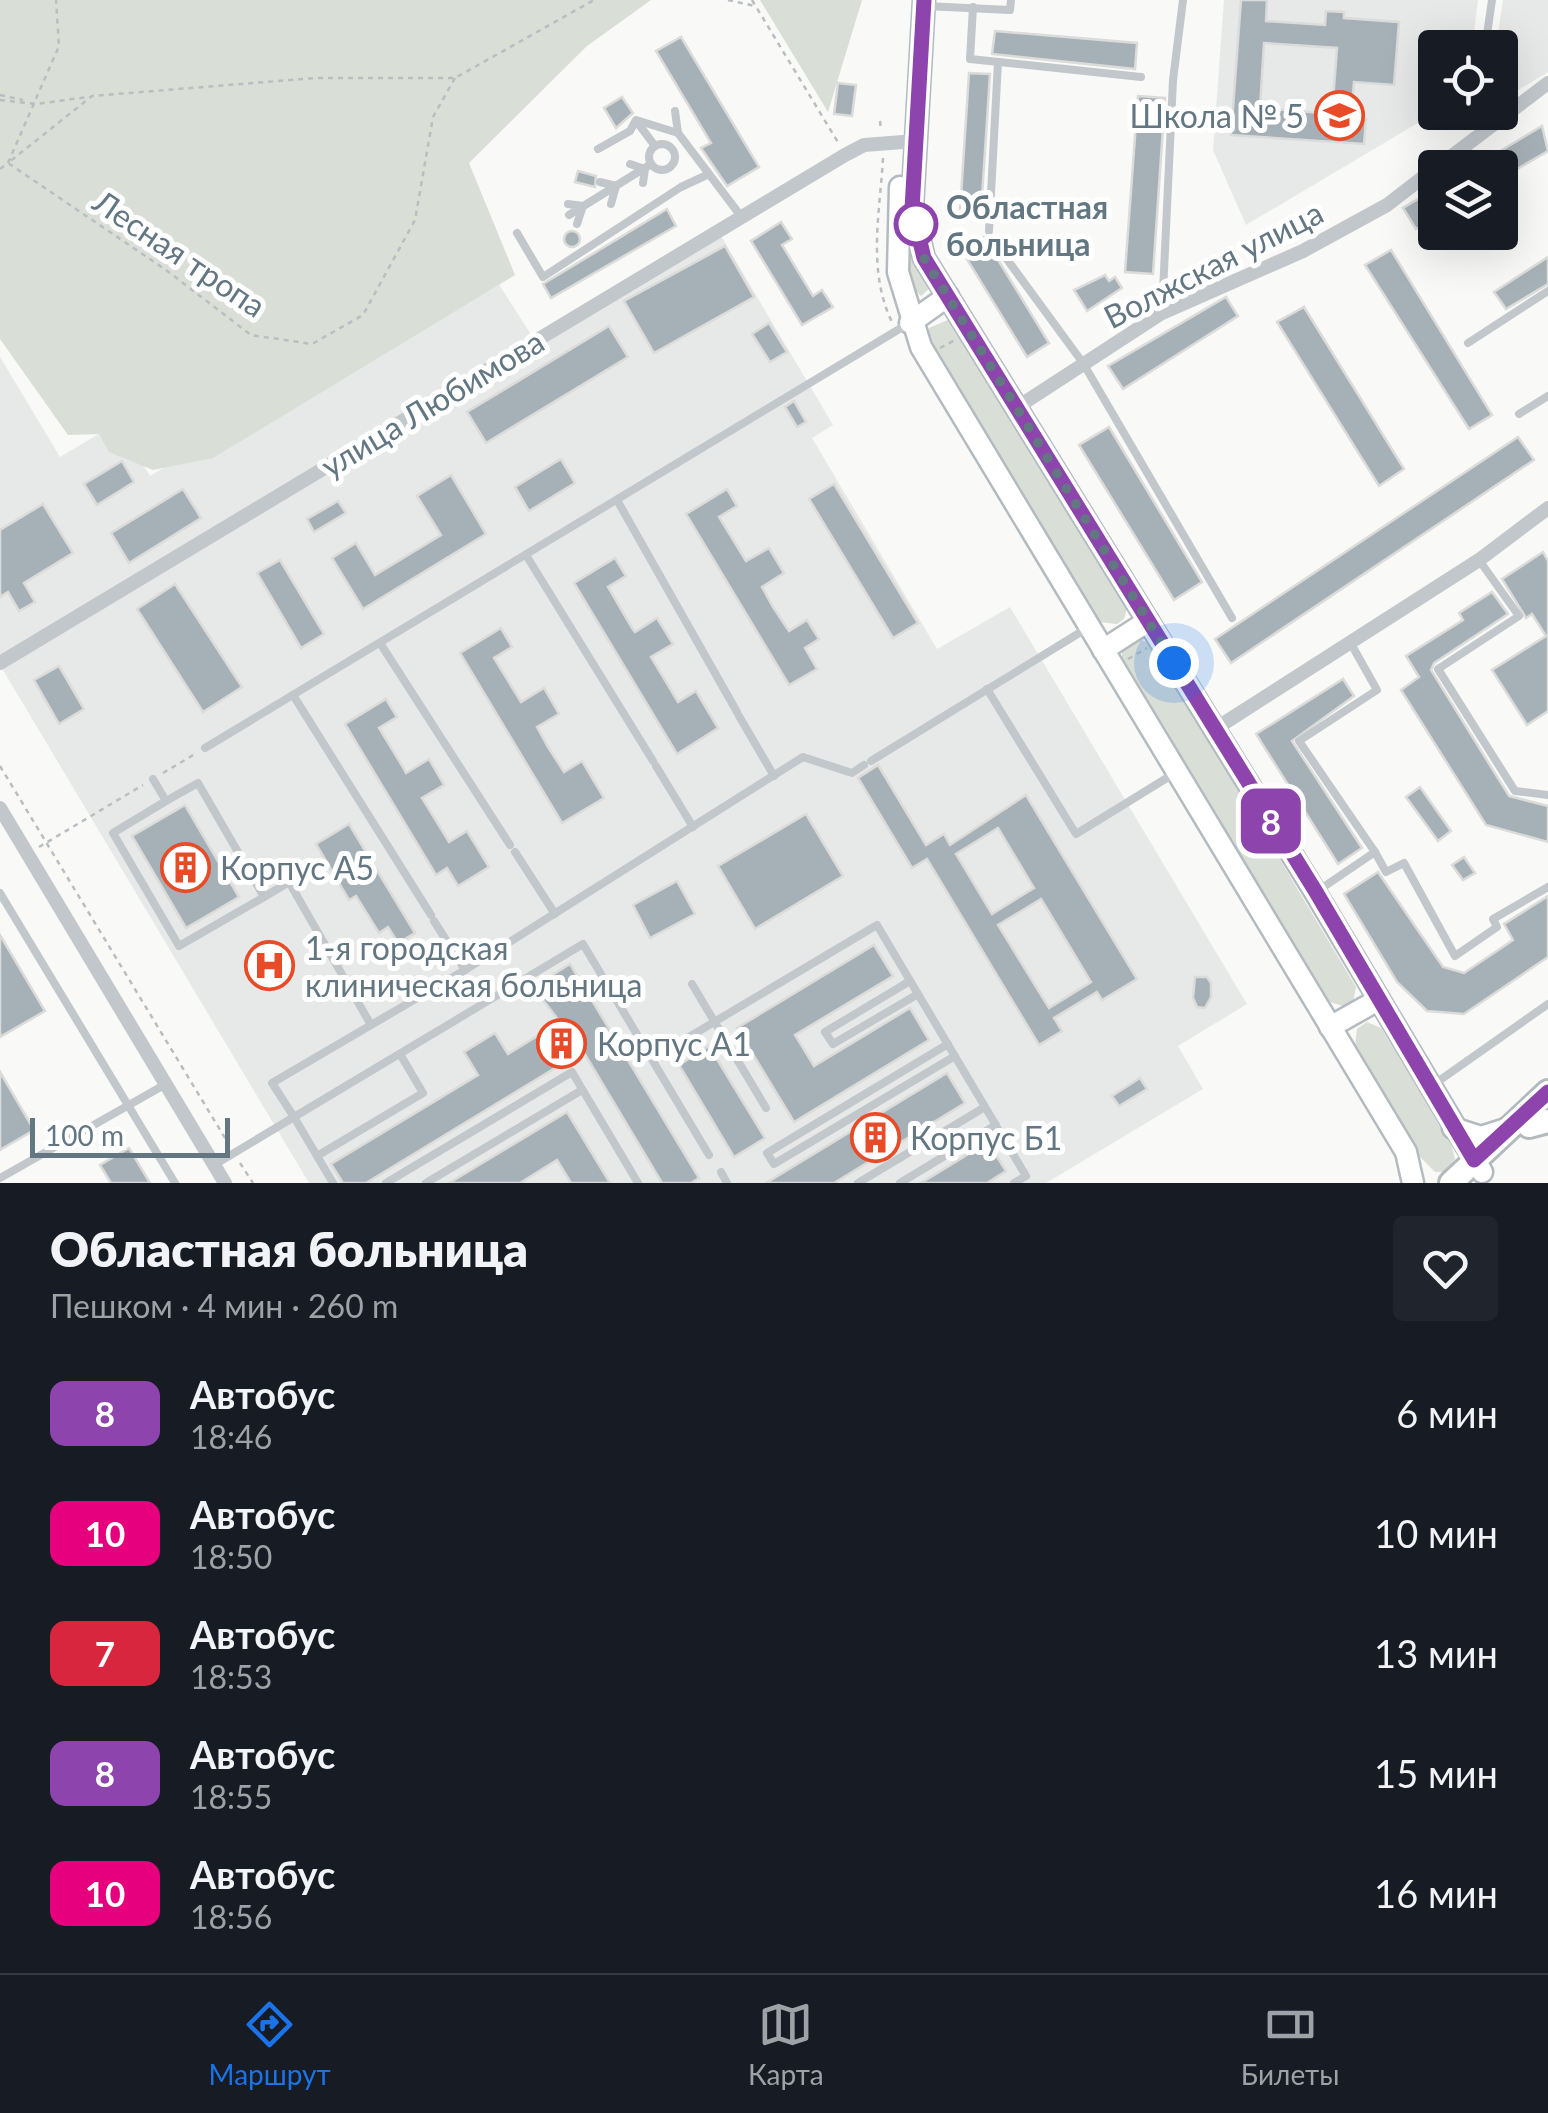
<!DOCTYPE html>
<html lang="ru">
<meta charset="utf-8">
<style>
:root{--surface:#171b24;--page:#20242c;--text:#f1f3f6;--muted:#9ea1a6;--line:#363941;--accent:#1a73e8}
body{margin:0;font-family:Lato,sans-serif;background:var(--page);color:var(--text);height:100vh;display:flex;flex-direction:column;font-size:38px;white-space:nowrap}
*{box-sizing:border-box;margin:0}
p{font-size:32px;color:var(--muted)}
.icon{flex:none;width:55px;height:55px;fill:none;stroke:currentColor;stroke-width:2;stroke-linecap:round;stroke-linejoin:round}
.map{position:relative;height:1183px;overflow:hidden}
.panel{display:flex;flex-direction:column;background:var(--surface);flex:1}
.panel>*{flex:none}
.badge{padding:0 20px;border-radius:15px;font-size:35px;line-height:65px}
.controls{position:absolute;left:1418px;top:30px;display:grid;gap:20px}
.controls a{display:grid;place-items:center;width:100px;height:100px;border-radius:10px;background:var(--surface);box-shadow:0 10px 40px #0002;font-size:50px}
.scale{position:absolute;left:30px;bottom:25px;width:200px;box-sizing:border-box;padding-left:10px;border:5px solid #637783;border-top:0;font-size:28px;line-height:35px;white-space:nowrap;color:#637783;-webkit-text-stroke:8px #fff;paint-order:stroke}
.you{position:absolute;width:50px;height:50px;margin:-25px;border:8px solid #fff;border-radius:50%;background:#1a73e8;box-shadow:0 0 0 15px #1a73e833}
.map>.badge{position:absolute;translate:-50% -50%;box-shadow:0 0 0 5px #fff}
.round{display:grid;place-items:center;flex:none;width:105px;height:105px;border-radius:10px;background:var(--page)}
.headline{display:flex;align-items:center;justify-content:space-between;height:170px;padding:0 50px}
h1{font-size:48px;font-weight:800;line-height:75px}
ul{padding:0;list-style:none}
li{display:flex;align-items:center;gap:30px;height:120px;padding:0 50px}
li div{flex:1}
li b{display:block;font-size:38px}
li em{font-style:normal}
li .badge{min-width:110px;font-weight:700;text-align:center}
.tabs{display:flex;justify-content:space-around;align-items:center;height:140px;border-top:2px solid var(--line);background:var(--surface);font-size:28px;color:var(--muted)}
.tabs a{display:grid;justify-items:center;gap:5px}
.tabs .current{color:var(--accent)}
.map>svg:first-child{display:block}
.built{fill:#e7e9e8}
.green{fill:#d9ded6}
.building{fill:#a6b1b7;stroke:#dbdbd9;stroke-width:2.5;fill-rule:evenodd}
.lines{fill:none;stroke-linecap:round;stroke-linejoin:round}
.secondary-casing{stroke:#b4bbc0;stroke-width:25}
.primary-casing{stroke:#b3babe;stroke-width:28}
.path{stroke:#babec1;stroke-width:2.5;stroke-dasharray:5 5;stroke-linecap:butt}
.lane{stroke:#c2c7cb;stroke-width:8}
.street{stroke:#c2c7cb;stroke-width:14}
.secondary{stroke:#fff;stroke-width:20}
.primary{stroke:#fff;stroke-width:22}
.line-casing{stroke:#fff;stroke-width:22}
.line{stroke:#8e44ad;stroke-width:15}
.walk{stroke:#637783;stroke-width:10;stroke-dasharray:0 18}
.stop-dot{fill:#fff;stroke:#8e44ad;stroke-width:5}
.labels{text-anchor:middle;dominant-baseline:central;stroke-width:10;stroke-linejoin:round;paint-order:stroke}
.poi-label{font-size:32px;fill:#637783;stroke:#fff;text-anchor:start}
.stop-label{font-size:32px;font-weight:bold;fill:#637783;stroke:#fff;text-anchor:start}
.street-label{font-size:32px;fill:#637783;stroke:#fff}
</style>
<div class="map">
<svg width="1548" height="1183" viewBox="0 0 1548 1183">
<rect width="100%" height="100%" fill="#f9f9f7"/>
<g class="built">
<polygon points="1224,0 1478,0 1472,47 1435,48 1435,112 1464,113 1462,122 1428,117 1246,225 1213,150"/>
<polygon points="1503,0 1548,0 1548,72 1500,101 1500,48 1496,47"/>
<polygon points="721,236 833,425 812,438 937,649 1010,607 1247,1004 1178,1046 1203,1089 1046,1183 309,1183 0,665 0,357 60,457 117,423 150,476 491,272 539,347"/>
</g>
<g class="green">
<polygon points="0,0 651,0 587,46 469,163 515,275 213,458 153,470 109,452 99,434 68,435 0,339"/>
<polygon points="760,0 862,0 828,112"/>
<polygon points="905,222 931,287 921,296 907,281"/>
<polygon points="950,319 1128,605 1124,619 1117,624 1099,622 927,338 929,328"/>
<polygon points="1133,637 1151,644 1356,987 1353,1003 1346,1007 1330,1002 1122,657 1122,647"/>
<polygon points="1367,1022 1381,1028 1450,1140 1455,1159 1444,1172 1435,1172 1419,1156 1355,1046 1357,1029"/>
</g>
<g class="building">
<path d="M1241,0H1267L1266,21L1325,25L1326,11L1344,12V18L1399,22L1394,85L1354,82L1351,118L1366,119L1364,144L1231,135ZM1264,43L1337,48L1332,114L1260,108Z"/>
<polygon points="995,31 1137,43 1135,69 992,54"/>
<polygon points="681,37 759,167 727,186 701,148 711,143 656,51"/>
<polygon points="969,73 990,74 981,212 960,211"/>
<polygon points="838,83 856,85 852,116 834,114"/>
<polygon points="1138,96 1165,98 1153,274 1125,272"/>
<polygon points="622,97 633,113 616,128 604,108"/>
<polygon points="1542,126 1548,151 1500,179 1500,168 1472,168"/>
<polygon points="578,171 596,176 595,187 575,182"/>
<polygon points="1435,189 1435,218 1416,229 1403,208"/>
<polygon points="667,209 676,226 551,298 543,284"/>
<polygon points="781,222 792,239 782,245 813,296 822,290 833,307 802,325 751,241"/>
<circle cx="572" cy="239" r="8"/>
<polygon points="984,237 1049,343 1027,357 962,251"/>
<polygon points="725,246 754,297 654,353 624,301"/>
<polygon points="1391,250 1492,415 1469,429 1365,265"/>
<polygon points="1548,257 1548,284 1506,309 1494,292"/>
<polygon points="1105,275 1109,281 1115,277 1122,288 1087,311 1074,290"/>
<polygon points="1226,297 1238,316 1123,389 1108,366"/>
<polygon points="1304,307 1404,469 1379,486 1277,322"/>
<polygon points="769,323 787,352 770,362 752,334"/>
<polygon points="609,326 628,357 486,443 467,412"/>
<polygon points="794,401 806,422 797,427 785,407"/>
<polygon points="1109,427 1202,582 1174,600 1079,445"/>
<polygon points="1518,437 1534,460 1231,663 1215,639"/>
<polygon points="561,459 575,483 529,511 515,487"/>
<polygon points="122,461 134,482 97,505 84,484"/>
<polygon points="451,475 486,534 363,609 332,558 356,543 375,575 441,535 417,496"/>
<polygon points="834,484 918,623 893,638 809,499"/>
<polygon points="183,489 201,518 129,563 111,533"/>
<polygon points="727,489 737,506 719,517 746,561 769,548 784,573 762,587 773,607 789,631 807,620 819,639 805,648 817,669 789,685 686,514"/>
<polygon points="338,501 346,513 314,532 307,519"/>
<polygon points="43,504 73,553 24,583 35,602 19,611 8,592 0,597 0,530"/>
<polygon points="1543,552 1548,561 1548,711 1527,725 1492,670 1546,636 1532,614 1526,618 1502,579"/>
<polygon points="615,558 626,576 608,587 632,628 635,632 657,618 673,644 651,657 678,702 696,691 718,728 677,754 574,583"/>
<polygon points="280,560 324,634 301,648 257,573"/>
<polygon points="175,584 242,687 203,712 137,609"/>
<polygon points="1492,592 1508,614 1434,663 1431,670 1509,796 1548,806 1548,842 1486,825 1401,690 1419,677 1406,656 1463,620 1459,613"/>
<polygon points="501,628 512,647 494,658 521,702 544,688 559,714 537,727 548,747 564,772 582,761 604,798 562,823 460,653"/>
<polygon points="59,666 84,709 59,724 34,680"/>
<polygon points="1343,679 1354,696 1292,741 1362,848 1338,864 1256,734"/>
<polygon points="386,699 397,717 379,728 404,769 406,773 429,759 444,785 422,798 449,842 467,831 489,867 458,886 447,868 436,875 345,724"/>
<path d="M878,765L926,845L944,834L950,845L1026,795L1137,979L1102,1000L1097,992L1054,1018L1062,1031L1039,1045L927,859L912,868L858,778ZM998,828L1034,888L992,914L956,854ZM1041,899L1091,982L1049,1008L998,925Z"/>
<polygon points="1420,787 1451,831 1438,841 1406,797"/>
<polygon points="185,805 239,897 186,928 132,836"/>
<polygon points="806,814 843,876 755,929 718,866"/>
<polygon points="349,824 415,933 398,943 388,927 379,933 356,896 349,900 316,844"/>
<polygon points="1464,857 1475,873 1463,880 1452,865"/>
<polygon points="1378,872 1443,967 1464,973 1513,940 1504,924 1548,896 1548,957 1464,1014 1427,1011 1397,982 1344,894"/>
<polygon points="677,881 695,914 650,938 633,905"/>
<polygon points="0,935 45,1011 0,1037"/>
<polygon points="874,945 893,976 795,1035 814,1066 910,1008 929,1040 794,1122 737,1028"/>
<polygon points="570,964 699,1178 691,1183 662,1183 583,1051 366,1183 343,1183 331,1164 478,1075 464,1052 495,1033 508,1054 560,1022 533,987"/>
<polygon points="1195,977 1207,977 1211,983 1211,997 1205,1008 1197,1007 1193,998"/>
<polygon points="709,1046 765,1138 734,1157 679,1065"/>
<polygon points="0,1072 34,1130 0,1150"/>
<polygon points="947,1073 965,1103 834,1183 766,1183"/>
<polygon points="1140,1078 1147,1089 1119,1106 1112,1096"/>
<polygon points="567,1112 610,1183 571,1183 557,1160 520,1183 449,1183"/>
<polygon points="988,1142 1006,1171 987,1183 921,1183"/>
<polygon points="129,1148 150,1183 111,1183 100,1165"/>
</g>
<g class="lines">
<defs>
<g id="secondary">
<polyline points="924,0 912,209 924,258 1315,892 1482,1172"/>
<polyline points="900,187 898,272 921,347 1406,1152 1413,1183"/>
<polyline points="910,323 948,296"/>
<polyline points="1103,650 1148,621"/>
<polyline points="1330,1027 1378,1000"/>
<polyline points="1453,1128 1481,1137 1509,1128"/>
</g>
<g id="primary">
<polyline points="1529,1126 1548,1121"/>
<polyline points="1451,1183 1548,1092"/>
</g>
</defs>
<use href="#secondary" class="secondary-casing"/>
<use href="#primary" class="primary-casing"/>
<g class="path">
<polyline points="728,0 755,6"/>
<polyline points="752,0 839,144"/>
<polyline points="455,78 433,117 415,220 363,315 312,344 251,335 166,270 8,163 92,96 315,78 455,78 594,0"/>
<polyline points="0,95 23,100"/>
<polyline points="0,100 36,104 88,97"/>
<polyline points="880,121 881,130"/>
<path d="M883,158C880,212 867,271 892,322"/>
<polyline points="0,169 8,163 59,46 56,0"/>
<polyline points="940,348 955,340"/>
<polyline points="1128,659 1147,648"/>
<polyline points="0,766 228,1143"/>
<polyline points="163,773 195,754"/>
<polyline points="39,847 143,785"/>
<polyline points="240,1163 253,1183"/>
</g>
<g class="lane">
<polyline points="925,6 1010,10 1011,0"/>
<polyline points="973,7 970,59 1141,77"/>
<polyline points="1485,48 1492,0"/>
<polyline points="675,111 678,133 740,215"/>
<polyline points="1481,112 1492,125"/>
<polyline points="637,122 655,146"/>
<circle cx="662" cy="157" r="13"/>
<polyline points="598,149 630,131 636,120 678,133"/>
<polyline points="630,164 645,169 643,183"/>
<polyline points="600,182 616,186 611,204"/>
<polyline points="568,204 583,206 577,224"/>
<polyline points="569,215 651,164"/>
<polyline points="989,231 998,62"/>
<polyline points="517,233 543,277 681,187 709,174"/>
<polyline points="995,243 1083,363 1232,618"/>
<polyline points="1162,313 1173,80 1183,0"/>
<polyline points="1468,343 1548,291"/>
<polyline points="1519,414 1548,396"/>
<polyline points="617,500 737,712"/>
<polyline points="526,555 653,761"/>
<polyline points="1479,560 1519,616 1438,669 1515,791 1548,795"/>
<polyline points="380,643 510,845"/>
<polyline points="987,689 1076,834 1175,773"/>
<polyline points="293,695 431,915"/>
<polyline points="739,716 774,776"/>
<polyline points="205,748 906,325"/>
<polyline points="871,761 1089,627"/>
<polyline points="656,766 693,827"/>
<polyline points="153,779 166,801 198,783 264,897 289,882 371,1025"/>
<polyline points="166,801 113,833 179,946 264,897"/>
<polyline points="515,852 555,914"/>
<polyline points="1375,852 1386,872 1404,863 1455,956 1497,927 1493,919 1548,887"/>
<polyline points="1316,892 1375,852 1299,741 1377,690 1350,642"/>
<polyline points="0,893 175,1183"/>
<polyline points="434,921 465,970"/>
<polyline points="910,981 825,1032 833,1044 918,994"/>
<polyline points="692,984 766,1108"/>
<polyline points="948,1044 767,1153 774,1164 955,1056"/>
<polyline points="652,1059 877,925 1026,1176 1014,1183"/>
<polyline points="1433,1085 1548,1004"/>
<polyline points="317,1156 423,1093 400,1054"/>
<polyline points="214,1165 294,1117 272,1083 465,970 803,757 852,773 864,765"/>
<polyline points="721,1172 727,1183"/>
<polyline points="0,1178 166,1084"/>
<polyline points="333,1183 294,1117 583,944 709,1155"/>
<polyline points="386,1183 572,1072 638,1183"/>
<polyline points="426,1183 582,1090"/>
<polyline points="858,1183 985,1107"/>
<polyline points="900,1183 996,1125"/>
</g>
<g class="street">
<polyline points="1436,168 1548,83"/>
<polyline points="1016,408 1162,313 1303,251 1387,205 1435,168"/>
<polyline points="0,663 845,155 864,145 916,141"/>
<polyline points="1215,729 1479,560 1548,508"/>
<polyline points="0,808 225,1183"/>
</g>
<use href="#secondary" class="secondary"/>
<use href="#primary" class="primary"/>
</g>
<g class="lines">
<defs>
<polyline id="line" points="924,0 912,209 924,258 1316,892 1474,1160 1548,1092"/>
</defs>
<use href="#line" class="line-casing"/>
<use href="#line" class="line"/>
<polyline class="walk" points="916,224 924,258 1174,663"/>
</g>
<defs>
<symbol id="school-ring" viewBox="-11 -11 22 22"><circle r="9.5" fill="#fff" stroke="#e84b28" stroke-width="1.5"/><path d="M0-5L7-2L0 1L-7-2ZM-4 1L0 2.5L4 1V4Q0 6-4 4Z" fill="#e84b28"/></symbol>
<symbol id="building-ring" viewBox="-11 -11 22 22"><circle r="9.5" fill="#fff" stroke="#e84b28" stroke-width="1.5"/><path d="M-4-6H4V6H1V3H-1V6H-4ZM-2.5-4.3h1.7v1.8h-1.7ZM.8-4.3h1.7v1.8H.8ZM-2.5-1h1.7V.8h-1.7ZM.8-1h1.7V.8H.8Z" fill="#e84b28"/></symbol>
<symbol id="hospital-ring" viewBox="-11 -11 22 22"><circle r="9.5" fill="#fff" stroke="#e84b28" stroke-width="1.5"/><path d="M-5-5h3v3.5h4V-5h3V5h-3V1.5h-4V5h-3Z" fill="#e84b28"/></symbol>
</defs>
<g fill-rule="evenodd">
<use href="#school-ring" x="1312" y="88" width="55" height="55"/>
<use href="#building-ring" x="158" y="840" width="55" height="55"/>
<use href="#hospital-ring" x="242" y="938" width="55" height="55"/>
<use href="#building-ring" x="534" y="1016" width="55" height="55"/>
<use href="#building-ring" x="848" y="1110" width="55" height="55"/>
</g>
<circle class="stop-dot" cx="916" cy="224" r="20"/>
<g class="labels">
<g class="poi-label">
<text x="1304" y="115" text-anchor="end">Школа № 5</text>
<text x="220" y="867">Корпус А5</text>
<text x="305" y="947">1-я городская<tspan x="305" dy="37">клиническая больница</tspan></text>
<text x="597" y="1043">Корпус А1</text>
<text x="910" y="1137">Корпус Б1</text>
</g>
<g class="stop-label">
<text x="946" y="206">Областная<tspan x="946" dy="37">больница</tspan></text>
</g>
<g class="street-label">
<text transform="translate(180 253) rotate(34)">Лесная тропа</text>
<text transform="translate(1213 264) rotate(-27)">Волжская улица</text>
<text transform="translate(432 403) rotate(-31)">улица Любимова</text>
</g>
</g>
</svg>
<div class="controls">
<a><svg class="icon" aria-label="locate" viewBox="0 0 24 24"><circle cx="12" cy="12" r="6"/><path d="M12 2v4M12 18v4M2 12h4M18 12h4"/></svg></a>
<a><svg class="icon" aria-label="layers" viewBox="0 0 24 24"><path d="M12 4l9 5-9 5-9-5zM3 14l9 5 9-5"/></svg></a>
</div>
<div class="scale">100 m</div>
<div class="you" style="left:1174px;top:663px"></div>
<b class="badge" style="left:1271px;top:821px;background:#8e44ad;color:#fff">8</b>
</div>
<section class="panel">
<div class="headline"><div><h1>Областная больница</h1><p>Пешком · 4 мин · 260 m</p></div><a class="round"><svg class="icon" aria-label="heart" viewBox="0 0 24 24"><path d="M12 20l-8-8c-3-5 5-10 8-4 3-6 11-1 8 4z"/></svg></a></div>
<ul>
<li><span class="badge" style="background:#8e44ad;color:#fff">8</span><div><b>Автобус</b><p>18:46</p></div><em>6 мин</em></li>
<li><span class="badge" style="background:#e6007e;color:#fff">10</span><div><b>Автобус</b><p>18:50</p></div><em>10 мин</em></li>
<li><span class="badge" style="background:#d7263d;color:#fff">7</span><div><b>Автобус</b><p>18:53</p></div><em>13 мин</em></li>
<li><span class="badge" style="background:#8e44ad;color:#fff">8</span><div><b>Автобус</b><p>18:55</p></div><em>15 мин</em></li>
<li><span class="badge" style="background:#e6007e;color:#fff">10</span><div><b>Автобус</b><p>18:56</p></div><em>16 мин</em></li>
</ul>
</section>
<nav class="tabs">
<a class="current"><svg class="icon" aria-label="directions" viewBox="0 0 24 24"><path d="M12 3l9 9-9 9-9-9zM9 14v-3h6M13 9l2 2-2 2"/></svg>Маршрут</a>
<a><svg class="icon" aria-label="map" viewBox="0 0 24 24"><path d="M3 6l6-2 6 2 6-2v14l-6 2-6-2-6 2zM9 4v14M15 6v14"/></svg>Карта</a>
<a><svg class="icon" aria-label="tickets" viewBox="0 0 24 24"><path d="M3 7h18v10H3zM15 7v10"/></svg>Билеты</a>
</nav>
